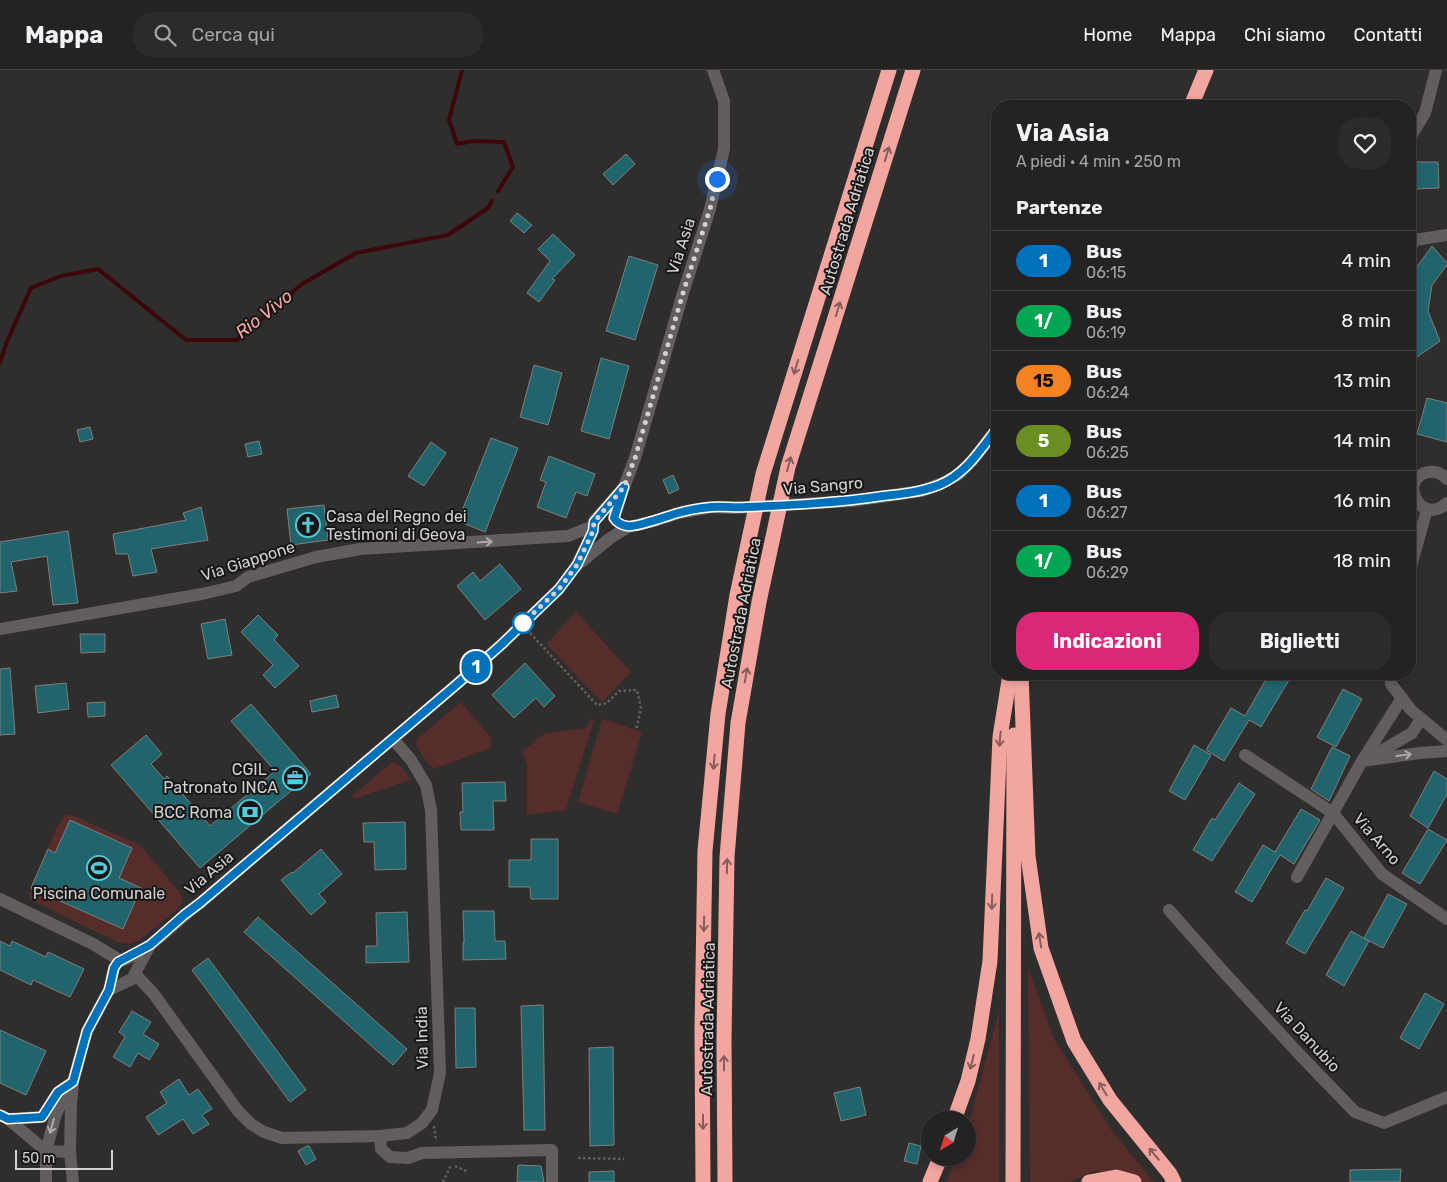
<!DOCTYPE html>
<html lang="it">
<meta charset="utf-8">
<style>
:root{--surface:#242222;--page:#2c2a2a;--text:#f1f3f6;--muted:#a3a4a5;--line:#413f40;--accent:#db2777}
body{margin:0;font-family:Rubik,sans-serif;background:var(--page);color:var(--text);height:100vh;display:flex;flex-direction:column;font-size:19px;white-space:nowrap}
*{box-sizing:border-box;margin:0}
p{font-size:16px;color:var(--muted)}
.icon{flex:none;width:28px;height:28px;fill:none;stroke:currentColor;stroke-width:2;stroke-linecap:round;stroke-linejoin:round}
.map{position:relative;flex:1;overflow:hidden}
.details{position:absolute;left:991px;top:30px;width:425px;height:580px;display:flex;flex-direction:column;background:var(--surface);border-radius:20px;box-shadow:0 2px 8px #0003,0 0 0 1px var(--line)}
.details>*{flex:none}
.badge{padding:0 10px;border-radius:16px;font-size:18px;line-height:32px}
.needle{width:32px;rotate:218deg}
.controls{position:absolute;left:921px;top:1041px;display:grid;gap:10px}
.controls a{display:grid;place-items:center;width:55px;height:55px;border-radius:50%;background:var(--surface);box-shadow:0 2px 8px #0003,0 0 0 1px var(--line);font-size:25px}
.scale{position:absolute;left:15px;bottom:12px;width:98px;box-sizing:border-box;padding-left:5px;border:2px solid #d4d2d1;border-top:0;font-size:14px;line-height:18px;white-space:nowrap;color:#d4d2d1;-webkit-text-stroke:4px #171515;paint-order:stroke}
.you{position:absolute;width:25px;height:25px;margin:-12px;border:4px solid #fff;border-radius:50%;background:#1a73e8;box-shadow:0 0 0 8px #1a73e833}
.map>.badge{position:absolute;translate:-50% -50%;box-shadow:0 0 0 2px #fff}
h2{padding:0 25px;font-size:19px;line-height:45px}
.round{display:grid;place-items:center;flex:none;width:52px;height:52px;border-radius:20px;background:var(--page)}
.head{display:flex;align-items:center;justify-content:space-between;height:85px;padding:0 25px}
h1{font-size:24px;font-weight:700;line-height:38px}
.action{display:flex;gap:10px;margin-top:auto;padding:10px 25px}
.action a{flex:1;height:58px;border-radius:20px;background:var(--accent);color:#fff;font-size:20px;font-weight:700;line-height:58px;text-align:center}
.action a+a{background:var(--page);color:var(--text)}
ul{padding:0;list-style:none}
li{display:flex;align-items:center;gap:15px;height:60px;padding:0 25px;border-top:1px solid var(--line)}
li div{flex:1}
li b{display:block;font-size:19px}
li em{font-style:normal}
li .badge{min-width:55px;font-weight:700;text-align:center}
header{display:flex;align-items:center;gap:30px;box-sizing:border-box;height:70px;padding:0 25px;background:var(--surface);border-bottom:1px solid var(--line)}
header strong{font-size:24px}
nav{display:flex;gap:28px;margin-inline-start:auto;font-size:18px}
.search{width:350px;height:45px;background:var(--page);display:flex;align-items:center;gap:12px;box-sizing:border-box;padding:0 18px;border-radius:20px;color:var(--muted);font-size:19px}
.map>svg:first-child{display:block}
.green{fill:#562d2b}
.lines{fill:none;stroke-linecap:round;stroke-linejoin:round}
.stream{stroke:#3d0609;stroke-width:4}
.building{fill:#21646c;stroke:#7c8080}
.path{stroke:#625f5f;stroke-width:2.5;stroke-dasharray:2.5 2.5;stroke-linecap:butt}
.minor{stroke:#625e5e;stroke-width:12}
.highway{stroke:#f3a5a0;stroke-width:15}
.oneway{stroke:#855d5a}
.oneway2{stroke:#aca9a9}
.line-casing{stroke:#fff;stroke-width:11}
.line{stroke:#0072bc;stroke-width:8}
.walk{stroke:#d4d2d1;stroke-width:5;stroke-dasharray:0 9}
.stop-dot{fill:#fff;stroke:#0072bc;stroke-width:2.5}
.labels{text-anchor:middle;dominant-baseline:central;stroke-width:4;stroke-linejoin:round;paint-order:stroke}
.street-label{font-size:16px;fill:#d4d2d1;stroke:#171515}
.poi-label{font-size:16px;fill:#d4d2d1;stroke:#171515;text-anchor:end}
.water-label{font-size:18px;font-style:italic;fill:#f5a9a4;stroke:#171515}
</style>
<header>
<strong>Mappa</strong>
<div class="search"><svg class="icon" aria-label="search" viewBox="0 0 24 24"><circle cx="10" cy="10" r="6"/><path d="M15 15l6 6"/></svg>Cerca qui</div>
<nav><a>Home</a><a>Mappa</a><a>Chi siamo</a><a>Contatti</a></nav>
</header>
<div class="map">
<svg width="1447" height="1112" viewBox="0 0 1447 1112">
<rect width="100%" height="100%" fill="#302d2d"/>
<g class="green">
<polygon points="576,542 631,602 602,632 546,574"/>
<path d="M461,632L491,668V678L433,699C426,690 415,680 417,669Z"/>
<polygon points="590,649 594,650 566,740 527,745 527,695 522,682 545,663 587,658"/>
<polygon points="602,649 642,662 617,744 578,732"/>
<path d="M392,692C402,693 405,703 411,710L353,729L352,726Z"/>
<polygon points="69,744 140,775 180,823 183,831 177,840 138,871 127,874 117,872 31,830 29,824 31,818 57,757 64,746"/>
<polygon points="1028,898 1054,969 1112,1061 1154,1112 1143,1112 1131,1104 1094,1101 1070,1112 1030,1112"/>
<polygon points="999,940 999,1112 946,1112 956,1088 968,1088 968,1057"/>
</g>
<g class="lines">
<g class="stream">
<polyline points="462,0 449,50 457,74 473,71 504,72 513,97 498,121"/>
<polyline points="0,293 6,274 31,218 61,206 98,199 186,270 237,270 302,214 356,183 448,165 488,138 492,131"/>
</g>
</g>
<g class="building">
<polygon points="626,84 635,94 613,115 603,104"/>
<polygon points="1414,92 1438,92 1439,118 1415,119"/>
<polygon points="517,143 532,155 524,163 510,151"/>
<polygon points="553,164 575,185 552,209 555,210 539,232 527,223 550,191 538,179"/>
<polygon points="1432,176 1447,193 1447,195 1432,215 1428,241 1440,271 1417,287 1410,270 1410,213 1414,201"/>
<polygon points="629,186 658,195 635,270 606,261"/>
<polygon points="601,288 629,296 609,369 581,361"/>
<polygon points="534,295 562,303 548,355 520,347"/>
<polygon points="1427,328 1447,333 1447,372 1417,364"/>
<polygon points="90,357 93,369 80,372 77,360"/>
<polygon points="491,368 518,378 485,462 458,451"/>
<polygon points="259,371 262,384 248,387 245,374"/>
<polygon points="431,372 446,383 424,416 408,406"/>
<polygon points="549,386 595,404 587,426 576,422 566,448 537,437 546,412 540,410"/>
<polygon points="673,405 679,419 669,424 663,410"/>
<polygon points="324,435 328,470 291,475 287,439"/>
<polygon points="201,437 208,470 151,479 157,502 133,506 128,484 116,484 113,464 186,450 183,443"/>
<polygon points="68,461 78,533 53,535 47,486 11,492 17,521 0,523 0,472"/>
<polygon points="500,494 521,519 485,550 457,516 473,502 480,511"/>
<polygon points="258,545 278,565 274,570 299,596 275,618 263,605 273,595 241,562"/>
<polygon points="225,549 232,585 208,589 201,554"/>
<polygon points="80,564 105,564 105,582 81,583"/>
<polygon points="525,593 555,626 544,637 536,628 514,648 492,625"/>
<polygon points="10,598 15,664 0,665 0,599"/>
<polygon points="1269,604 1279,604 1289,610 1261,657 1249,650 1224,691 1206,680 1231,638 1245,646"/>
<polygon points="66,613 69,639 38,643 35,616"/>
<polygon points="1343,619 1362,629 1336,677 1317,667"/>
<polygon points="336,625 339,637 312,642 310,631"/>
<polygon points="105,632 105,646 88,647 87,633"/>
<polygon points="251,634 311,704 200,798 111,695 146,665 162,684 151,694 164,709 167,706 210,756 275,701 231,651"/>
<polygon points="1194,675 1211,685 1185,730 1169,721"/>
<polygon points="1332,677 1350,686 1329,731 1311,719"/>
<polygon points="1434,701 1447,709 1447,724 1428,758 1410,746"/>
<polygon points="505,712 506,731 493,731 494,760 461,760 460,742 463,742 462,713"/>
<polygon points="1239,713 1255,724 1212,791 1193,780 1212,748 1215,750"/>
<polygon points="1301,739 1320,750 1294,794 1280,785 1252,832 1235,822 1263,775 1275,782"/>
<polygon points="70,750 132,778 119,808 141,818 123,859 31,818 48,779 55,783"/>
<polygon points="405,752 406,799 375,800 374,772 364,772 363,753"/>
<polygon points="1428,759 1447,770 1420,814 1402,803"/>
<polygon points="531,769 558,769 558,829 531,829 530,817 509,817 509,790 531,790"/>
<polygon points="321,779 342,804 319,824 326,832 311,845 281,810 292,802 293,803"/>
<polygon points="1326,808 1344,818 1305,884 1286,873 1305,840 1307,841"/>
<polygon points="1388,824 1407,834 1383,878 1364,868"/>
<polygon points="463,841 494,841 495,871 505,871 506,889 463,890 463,872 464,872"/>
<polygon points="407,842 409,892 366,893 366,876 377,876 376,843"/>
<polygon points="258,847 407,979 393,995 244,862"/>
<polygon points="1351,861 1369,871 1344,916 1326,905"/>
<polygon points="0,871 10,876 12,871 46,887 48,882 84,899 70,927 33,910 31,915 0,900"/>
<polygon points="208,888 306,1020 290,1032 192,900"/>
<polygon points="1425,923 1444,934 1419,979 1400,968"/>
<polygon points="543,935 545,1060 524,1060 521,936"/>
<polygon points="455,938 475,938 476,997 456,998"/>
<polygon points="132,941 151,952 143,964 159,974 149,990 138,983 130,997 113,987 125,967 119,962"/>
<polygon points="0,960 46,981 26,1025 0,1013"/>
<polygon points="613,977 614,1075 590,1076 589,978"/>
<polygon points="179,1009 189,1025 198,1019 212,1039 202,1045 209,1054 193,1064 183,1049 158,1065 146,1047 167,1033 160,1022"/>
<polygon points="860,1017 866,1045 841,1051 834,1023"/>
<polygon points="909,1073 921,1076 917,1094 904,1091"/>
<polygon points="307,1076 309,1076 316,1089 306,1095 298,1081"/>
<polygon points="518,1095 541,1096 544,1112 517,1112"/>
<polygon points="1401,1099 1400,1112 1350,1112 1350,1100"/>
<polygon points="614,1101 614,1112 589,1112 589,1102"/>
</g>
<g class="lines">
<g class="path">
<polyline points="269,485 280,483"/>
<polyline points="530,563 597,635 607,633 619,621 637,620 641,638 636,660"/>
<polyline points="434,1056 436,1071"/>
<polyline points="578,1088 624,1089"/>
<polyline points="455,1096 468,1102"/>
<polyline points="443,1112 451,1095"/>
</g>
<g class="minor">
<polyline points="1410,68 1425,43 1436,0"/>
<polyline points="1410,178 1415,170 1447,165"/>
<path d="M1447,409C1442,404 1436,401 1429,402C1397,407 1420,458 1447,433"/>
<polyline points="614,448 624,417 635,388 683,223 710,139 724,79 724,31 713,0"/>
<polyline points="581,492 609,469 628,457 654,451 679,443 712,437 733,438 852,431 921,421 940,414 958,405 972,391 998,357"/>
<polyline points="1410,500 1427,439"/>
<polyline points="0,559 202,524 236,516 248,507 316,487 360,479 568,466 593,456"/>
<polyline points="1390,604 1391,614 1411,640 1447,670"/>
<polyline points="1245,685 1333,743 1382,804 1447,849"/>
<polyline points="1369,688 1412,663 1421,649"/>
<polyline points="1362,691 1420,683 1447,681"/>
<polyline points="1297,807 1362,691 1402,628"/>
<polyline points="0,829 93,874 121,891"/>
<polyline points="1169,840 1221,899 1299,984 1355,1042 1384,1053 1447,1027"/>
<polyline points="135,904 153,923 238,1041 251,1054 264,1062 282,1068 380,1066 407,1063 422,1053 432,1040 440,1003 431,740 426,715 411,690 393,669"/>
<polyline points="109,920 132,909 150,875"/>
<polyline points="0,1045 8,1049 46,1081 70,1082"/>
<polyline points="8,1049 42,1047 58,1022 71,1013"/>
<polyline points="380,1066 381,1079 390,1087 408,1088 422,1083 552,1080 552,1112"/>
<polyline points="46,1112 46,1081 56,1044 71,1016"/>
<path d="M73,1112L70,1082L71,1035L73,1012L87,961L109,920L114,898L118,892C151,881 173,853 200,833L457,614L502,574L559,519L577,495L593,461L594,451L624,417"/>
</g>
<g class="highway">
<polyline points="1191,36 1206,0"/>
<polyline points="1021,604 1028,786 1041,878 1074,971 1110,1030 1170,1104 1174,1112"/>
<polyline points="954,1050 968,1011 978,969 990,891 1000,667 1010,604"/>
<polyline points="703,1112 702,960 705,781 718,644 737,525 763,404 889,0"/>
<polyline points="725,1112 724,970 727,787 738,653 759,532 788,397 913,0"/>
<polyline points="930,1112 940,1088"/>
<polyline points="1013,1112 1014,665"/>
<polyline points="1089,1112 1116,1107 1134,1112"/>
</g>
</g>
<defs><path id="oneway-shaft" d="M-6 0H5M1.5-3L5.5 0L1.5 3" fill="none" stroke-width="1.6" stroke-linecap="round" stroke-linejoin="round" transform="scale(1.25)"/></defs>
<g class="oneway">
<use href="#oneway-shaft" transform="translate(887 84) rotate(-73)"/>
<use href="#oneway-shaft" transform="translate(838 239) rotate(-73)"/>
<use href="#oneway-shaft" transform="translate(796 297) rotate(107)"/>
<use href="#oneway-shaft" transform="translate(789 394) rotate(-74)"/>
<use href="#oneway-shaft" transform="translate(746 605) rotate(-80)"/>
<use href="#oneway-shaft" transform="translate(1000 669) rotate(95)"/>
<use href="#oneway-shaft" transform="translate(714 692) rotate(95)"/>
<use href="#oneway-shaft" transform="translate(727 796) rotate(-89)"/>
<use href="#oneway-shaft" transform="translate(992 832) rotate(92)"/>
<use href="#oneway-shaft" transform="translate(704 854) rotate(91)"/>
<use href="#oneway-shaft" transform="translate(1040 870) rotate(-99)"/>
<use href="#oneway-shaft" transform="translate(972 992) rotate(104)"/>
<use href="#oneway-shaft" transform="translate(724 993) rotate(-90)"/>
<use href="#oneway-shaft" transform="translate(1103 1019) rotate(-121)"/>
<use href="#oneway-shaft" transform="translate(703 1052) rotate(90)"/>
<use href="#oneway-shaft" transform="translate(1154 1084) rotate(-130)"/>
</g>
<g class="oneway2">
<use href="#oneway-shaft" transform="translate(485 472) rotate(-4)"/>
<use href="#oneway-shaft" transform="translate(1404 685) rotate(-8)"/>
<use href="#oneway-shaft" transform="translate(52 1056) rotate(105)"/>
</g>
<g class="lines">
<defs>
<path id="line" d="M0,1045L8,1049L42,1047L58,1022L73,1012L87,961L109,920L114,898L118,892L150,875L184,845L200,833L457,614L502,574L559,519L577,495L593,461L594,452L624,417L614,448C617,453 621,455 627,456C636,458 667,446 678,443C688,440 701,438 712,437C723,436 735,438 746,437C792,435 837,433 883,426C902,424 921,422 939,415C966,404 981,379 998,357"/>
</defs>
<use href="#line" class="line-casing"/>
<use href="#line" class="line"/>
<polyline class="walk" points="523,553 522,554 559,519 577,495 593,461 594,452 624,417 635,388 683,223 710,139 717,109"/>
</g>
<defs>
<symbol id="church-ring" viewBox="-11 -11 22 22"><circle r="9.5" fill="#171515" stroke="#53cbda" stroke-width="1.5"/><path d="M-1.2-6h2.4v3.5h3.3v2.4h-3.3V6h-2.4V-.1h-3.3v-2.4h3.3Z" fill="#53cbda"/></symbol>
<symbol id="office-ring" viewBox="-11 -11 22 22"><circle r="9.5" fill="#171515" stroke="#53cbda" stroke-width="1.5"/><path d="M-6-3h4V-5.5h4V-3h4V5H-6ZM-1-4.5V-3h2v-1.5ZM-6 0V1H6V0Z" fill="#53cbda"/></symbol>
<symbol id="bank-ring" viewBox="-11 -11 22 22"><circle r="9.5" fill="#171515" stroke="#53cbda" stroke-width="1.5"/><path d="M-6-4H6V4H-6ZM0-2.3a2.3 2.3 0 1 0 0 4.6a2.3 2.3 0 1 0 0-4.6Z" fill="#53cbda"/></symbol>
<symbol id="stadium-ring" viewBox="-11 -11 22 22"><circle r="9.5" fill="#171515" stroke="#53cbda" stroke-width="1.5"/><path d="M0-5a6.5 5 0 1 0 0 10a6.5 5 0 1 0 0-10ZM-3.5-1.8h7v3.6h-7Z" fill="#53cbda"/></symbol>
</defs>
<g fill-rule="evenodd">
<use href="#church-ring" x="294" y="441" width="28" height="28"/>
<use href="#office-ring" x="281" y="694" width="28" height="28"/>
<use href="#bank-ring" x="236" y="728" width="28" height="28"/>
<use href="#stadium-ring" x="85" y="784" width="28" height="28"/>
</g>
<circle class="stop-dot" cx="523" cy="553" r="10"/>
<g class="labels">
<g class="street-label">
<text transform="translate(847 151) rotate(-73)">Autostrada Adriatica</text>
<text transform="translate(681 176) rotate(-72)">Via Asia</text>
<text transform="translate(823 416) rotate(-5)">Via Sangro</text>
<text transform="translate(248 491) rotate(-18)">Via Giappone</text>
<text transform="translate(741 543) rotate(-79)">Autostrada Adriatica</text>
<text transform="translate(1377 769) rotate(49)">Via Arno</text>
<text transform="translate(209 803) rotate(-40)">Via Asia</text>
<text transform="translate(708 949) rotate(-89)">Autostrada Adriatica</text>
<text transform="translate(1307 967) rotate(47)">Via Danubio</text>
<text transform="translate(422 968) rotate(-91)">Via India</text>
</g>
<g class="poi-label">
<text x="326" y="446" text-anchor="start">Casa del Regno dei<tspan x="326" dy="18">Testimoni di Geova</tspan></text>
<text x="278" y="699">CGIL -<tspan x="278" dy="18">Patronato INCA</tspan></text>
<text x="232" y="742">BCC Roma</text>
<text x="99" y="823" text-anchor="middle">Piscina Comunale</text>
</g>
<g class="water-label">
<text transform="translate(264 244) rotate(-38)">Rio Vivo</text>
</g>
</g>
</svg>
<div class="controls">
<a><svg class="needle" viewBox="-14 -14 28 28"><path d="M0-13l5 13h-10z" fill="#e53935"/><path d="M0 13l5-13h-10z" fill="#a3a4a5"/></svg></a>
</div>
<div class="scale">50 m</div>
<div class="you" style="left:717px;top:109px"></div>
<b class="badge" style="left:476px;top:597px;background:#0072bc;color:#fff">1</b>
<section class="details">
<div class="head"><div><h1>Via Asia</h1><p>A piedi · 4 min · 250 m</p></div><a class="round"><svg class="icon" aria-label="heart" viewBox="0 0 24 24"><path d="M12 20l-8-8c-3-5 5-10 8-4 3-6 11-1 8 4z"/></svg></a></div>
<h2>Partenze</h2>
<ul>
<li><span class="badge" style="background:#0072bc;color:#fff">1</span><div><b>Bus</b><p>06:15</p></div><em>4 min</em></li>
<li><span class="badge" style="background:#00a651;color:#fff">1/</span><div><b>Bus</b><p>06:19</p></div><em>8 min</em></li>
<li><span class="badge" style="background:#f58220;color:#111">15</span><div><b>Bus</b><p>06:24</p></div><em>13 min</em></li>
<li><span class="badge" style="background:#6b8e23;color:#fff">5</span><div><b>Bus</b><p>06:25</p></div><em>14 min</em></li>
<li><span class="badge" style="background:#0072bc;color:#fff">1</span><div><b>Bus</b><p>06:27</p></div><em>16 min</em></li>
<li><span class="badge" style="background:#00a651;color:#fff">1/</span><div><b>Bus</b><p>06:29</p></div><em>18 min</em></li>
</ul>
<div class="action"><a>Indicazioni</a><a>Biglietti</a></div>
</section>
</div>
